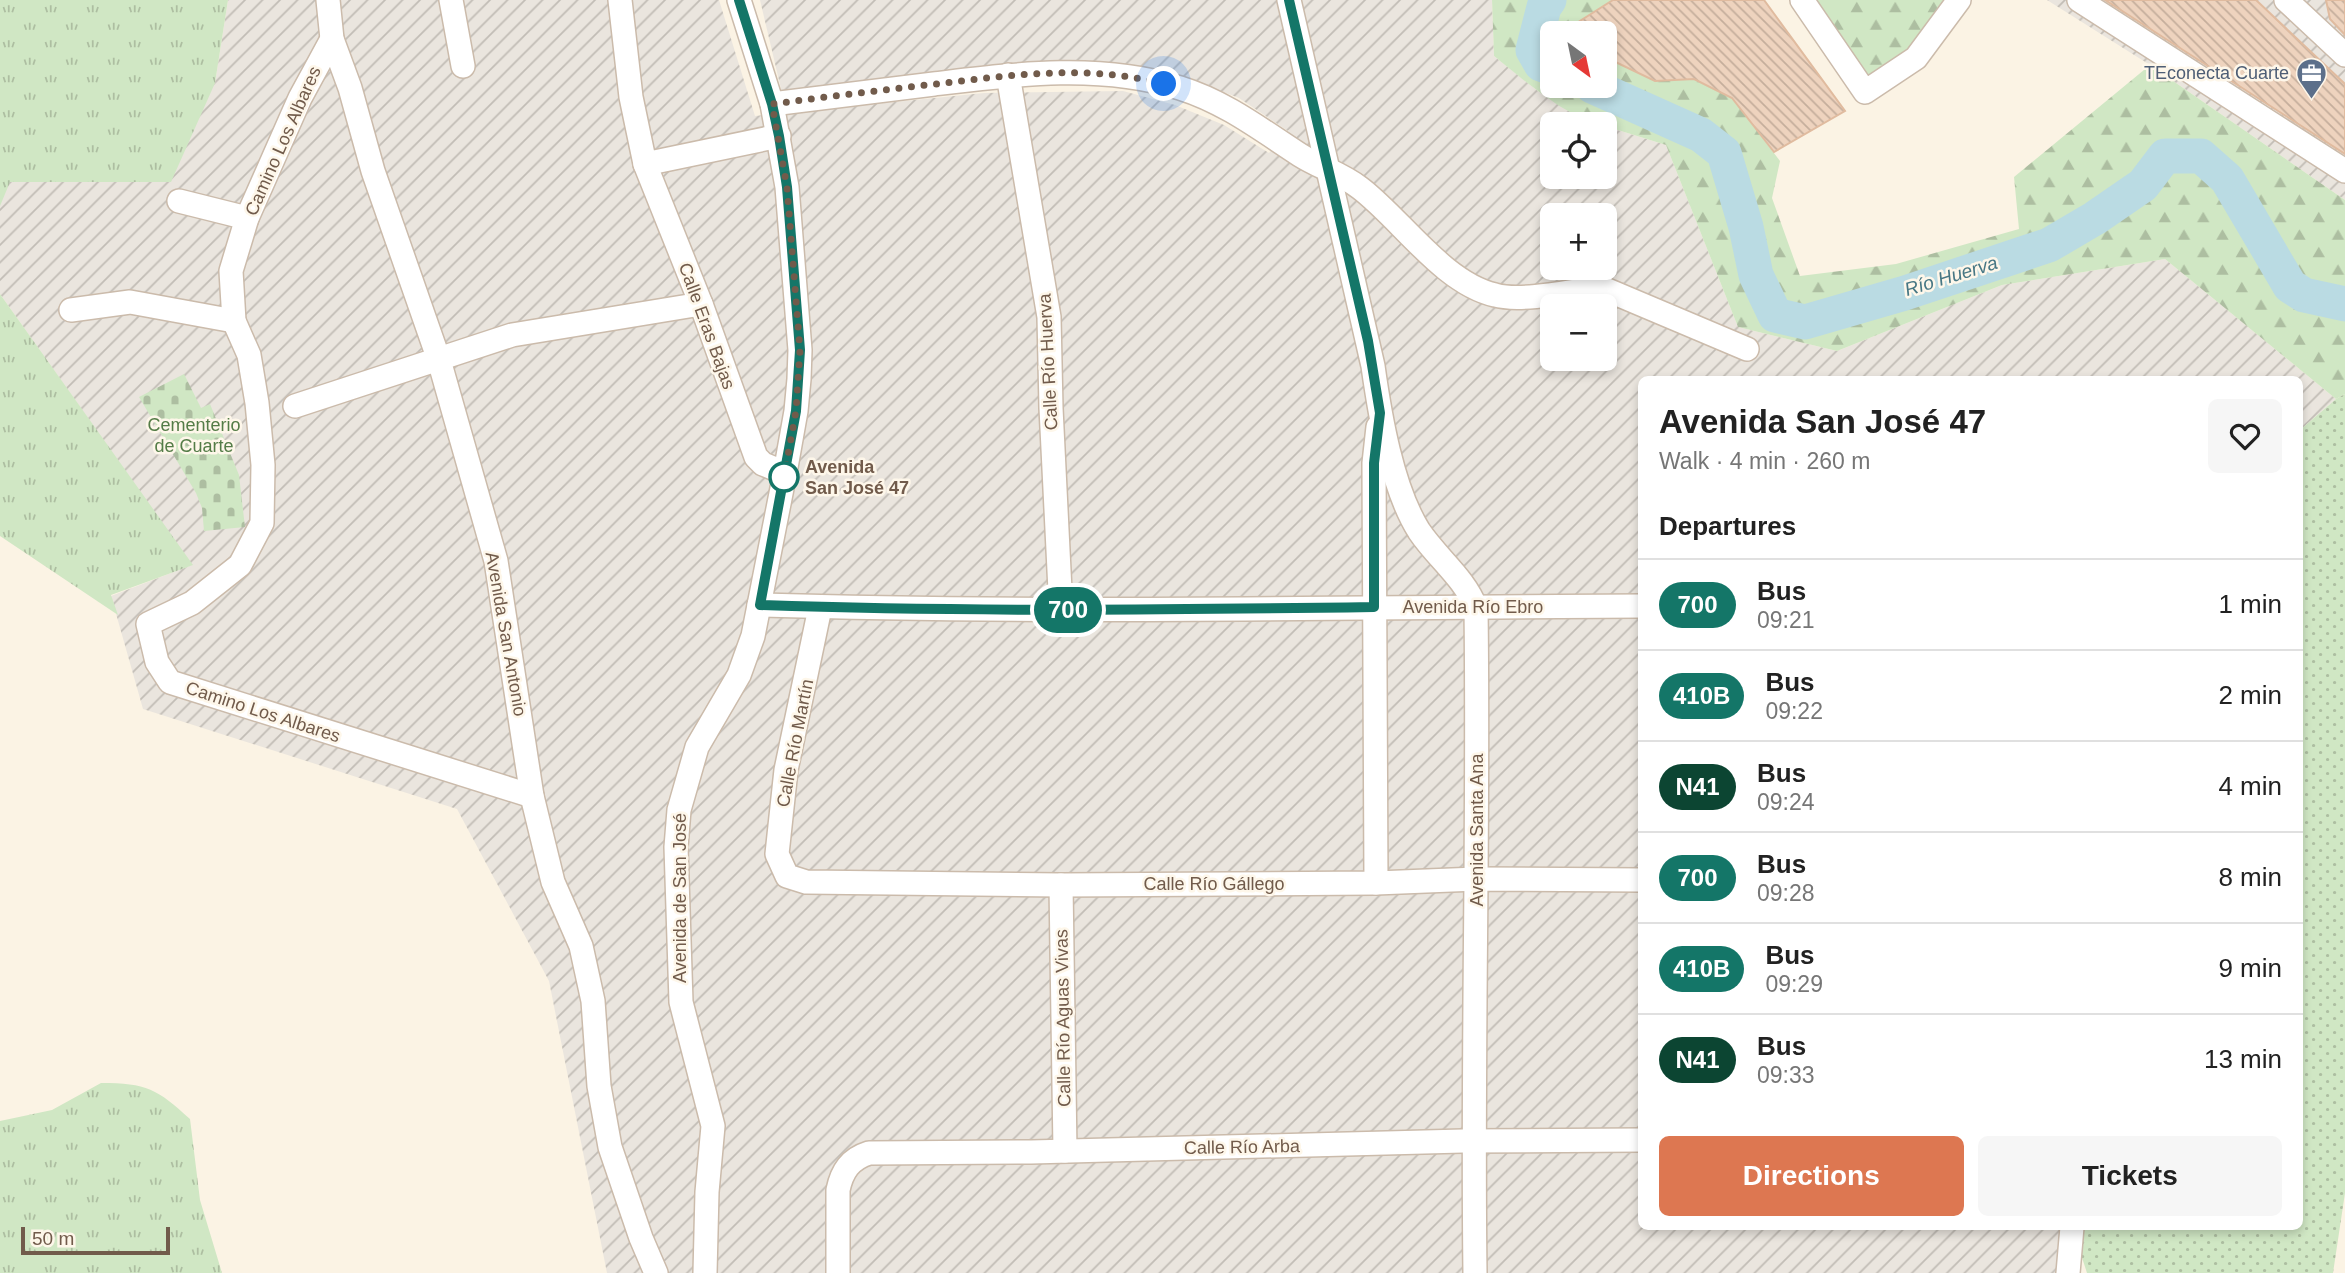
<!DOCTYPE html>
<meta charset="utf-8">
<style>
:root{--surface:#fff;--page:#f6f6f6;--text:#222;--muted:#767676;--line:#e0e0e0;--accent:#dd7751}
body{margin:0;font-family:Helvetica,sans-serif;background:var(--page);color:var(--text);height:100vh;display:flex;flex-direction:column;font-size:26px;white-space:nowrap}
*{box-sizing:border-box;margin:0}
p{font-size:23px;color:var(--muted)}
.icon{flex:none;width:38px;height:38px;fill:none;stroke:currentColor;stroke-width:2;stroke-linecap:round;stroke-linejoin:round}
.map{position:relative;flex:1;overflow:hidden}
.panel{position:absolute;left:1638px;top:376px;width:665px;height:854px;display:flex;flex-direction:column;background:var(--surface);border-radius:10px;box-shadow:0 4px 10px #0003}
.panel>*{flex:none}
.badge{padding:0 14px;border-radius:23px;font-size:24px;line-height:46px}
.needle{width:46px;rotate:147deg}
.controls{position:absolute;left:1540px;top:21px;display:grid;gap:14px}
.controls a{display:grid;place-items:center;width:77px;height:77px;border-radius:10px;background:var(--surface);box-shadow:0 4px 10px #0003;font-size:35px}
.scale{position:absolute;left:21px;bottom:18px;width:149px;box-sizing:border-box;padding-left:7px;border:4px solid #715b4b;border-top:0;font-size:19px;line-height:24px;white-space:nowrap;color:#715b4b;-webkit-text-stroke:5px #fef7ea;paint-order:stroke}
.you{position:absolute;width:35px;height:35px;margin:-18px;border:5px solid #fff;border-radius:50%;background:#1a73e8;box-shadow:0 0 0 10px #1a73e833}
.map>.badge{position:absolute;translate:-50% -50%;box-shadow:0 0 0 4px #fff}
h2{padding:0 21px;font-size:26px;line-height:63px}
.round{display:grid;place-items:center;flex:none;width:74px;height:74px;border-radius:10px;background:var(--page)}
.head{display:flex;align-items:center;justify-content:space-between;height:119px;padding:0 21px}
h1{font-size:33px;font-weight:700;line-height:52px}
.primary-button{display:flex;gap:14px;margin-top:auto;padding:14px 21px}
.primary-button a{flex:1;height:80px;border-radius:10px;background:var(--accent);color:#fff;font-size:28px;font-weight:700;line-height:80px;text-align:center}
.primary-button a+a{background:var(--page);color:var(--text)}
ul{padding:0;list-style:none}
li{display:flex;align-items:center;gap:21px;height:91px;padding:0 21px;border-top:2px solid var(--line)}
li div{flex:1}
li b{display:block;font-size:26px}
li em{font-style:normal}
li .badge{min-width:77px;font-weight:700;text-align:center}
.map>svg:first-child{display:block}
.industrial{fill:url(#industrial-furrows);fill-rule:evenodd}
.grass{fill:url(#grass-tufts)}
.forest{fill:url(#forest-firs)}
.cemetery{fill:url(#cemetery-stones)}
.park{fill:url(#park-dots)}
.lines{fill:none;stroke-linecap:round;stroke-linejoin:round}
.river{stroke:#badbe3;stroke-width:35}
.building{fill:url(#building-back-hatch);stroke:#e0bb9f;stroke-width:2}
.street-casing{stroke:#cbbbab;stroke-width:26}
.street{stroke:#fff;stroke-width:23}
.line-casing{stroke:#fff;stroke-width:16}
.line{stroke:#147668;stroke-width:10}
.walk{stroke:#715b4b;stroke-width:7;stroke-dasharray:0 12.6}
.stop-dot{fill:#fff;stroke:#147668;stroke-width:3.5}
.labels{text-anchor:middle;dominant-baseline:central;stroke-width:5;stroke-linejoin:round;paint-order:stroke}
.service-label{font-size:18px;fill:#4e5e75;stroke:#fef7ea;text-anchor:end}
.street-label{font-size:18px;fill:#715b4b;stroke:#fef7ea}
.park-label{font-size:18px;fill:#547c47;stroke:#fef7ea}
.stop-label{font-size:18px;font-weight:bold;fill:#715b4b;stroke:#fef7ea;text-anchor:start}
.water-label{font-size:19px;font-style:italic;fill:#477784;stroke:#fef7ea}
</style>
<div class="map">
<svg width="2345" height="1273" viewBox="0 0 2345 1273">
<defs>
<pattern id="industrial-furrows" width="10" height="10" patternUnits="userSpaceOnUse" patternTransform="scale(1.75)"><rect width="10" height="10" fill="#eae5de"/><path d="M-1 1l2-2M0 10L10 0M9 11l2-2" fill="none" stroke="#c2bdb6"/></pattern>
<pattern id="grass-tufts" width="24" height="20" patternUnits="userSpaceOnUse" patternTransform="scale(1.75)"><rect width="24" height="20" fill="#d0e7c4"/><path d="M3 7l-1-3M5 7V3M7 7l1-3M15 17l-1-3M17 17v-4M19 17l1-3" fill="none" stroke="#adbea1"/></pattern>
<pattern id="forest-firs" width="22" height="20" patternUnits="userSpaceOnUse" patternTransform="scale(1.75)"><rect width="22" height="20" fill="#d0e7c4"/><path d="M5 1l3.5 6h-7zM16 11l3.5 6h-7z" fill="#adbea1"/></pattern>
<pattern id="cemetery-stones" width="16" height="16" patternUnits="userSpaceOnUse" patternTransform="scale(1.75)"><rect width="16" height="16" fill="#d0e7c4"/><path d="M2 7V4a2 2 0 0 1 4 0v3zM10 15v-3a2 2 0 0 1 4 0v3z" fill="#adbea1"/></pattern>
<pattern id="park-dots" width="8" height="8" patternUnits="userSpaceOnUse" patternTransform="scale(1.75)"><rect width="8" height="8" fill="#d0e7c4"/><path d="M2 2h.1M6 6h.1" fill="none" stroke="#adbea1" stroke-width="1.8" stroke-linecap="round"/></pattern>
<pattern id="building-back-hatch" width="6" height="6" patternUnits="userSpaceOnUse" patternTransform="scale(1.75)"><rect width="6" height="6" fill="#eed3be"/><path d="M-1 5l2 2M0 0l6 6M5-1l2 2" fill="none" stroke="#c5ae9c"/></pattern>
</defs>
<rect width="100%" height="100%" fill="#fbf3e4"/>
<g class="industrial">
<path d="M228,0H719L755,116L984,93L1123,91L1175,105L1224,125L1269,153L1292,127L1288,131L1239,98L1182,76L1127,64L998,67L782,93L760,0H1492L1494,56L1539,92L1586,121L1598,124H1552V177H1605V126L1666,145L1738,327L1837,351L2002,285L2165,259L2336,399L2300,430V380H1642V1227H2075L2076,1273H607L549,981L457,809L143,709L111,596L192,565L0,294V195L5,182L215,83ZM1552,215H1605V268H1552ZM1552,306H1605V359H1552Z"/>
<polygon points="2047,0 2345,0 2345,200 2150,65"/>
</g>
<g class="grass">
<polygon points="0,0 228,0 215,83 171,182 10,182 0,206"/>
<polygon points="0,294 193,565 111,595 118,615 0,536"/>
<path d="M101,1083C147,1083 157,1089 190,1119L200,1200L222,1273H0V1121L52,1110Z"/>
</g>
<g class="forest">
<path d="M1492,0H1613L1561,33H1552V86H1605V57L1655,81L1694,79L1732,98L1780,161L1772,198L1800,276L1896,264L2019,229L2014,177L2150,65L2345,200V394L2336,399L2165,259L2002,285L1837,351L1738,327L1666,145L1605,126V124C1573,124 1519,76 1494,56Z"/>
<polygon points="1802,0 1959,0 1865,92"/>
</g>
<polygon class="cemetery" points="184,374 201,408 210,404 239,475 245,527 204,531 202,508 196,493 139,397"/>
<polygon class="park" points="2345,394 2345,1193 2333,1273 2087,1273 2072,1227 2300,1227 2300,430 2336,399"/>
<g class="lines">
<g class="river">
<polyline points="1549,0 1544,7 1533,50 1541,64 1552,68"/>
<polyline points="1592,86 1701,135 1724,153 1746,227 1756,275 1775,315 1805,322 1905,293 2049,245 2095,218 2143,185 2165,156 2201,156 2227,179 2290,286 2304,295 2345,304"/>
</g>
</g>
<g class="building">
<polygon points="1613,0 1764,0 1845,111 1774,152 1732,98 1694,79 1655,81 1605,57 1605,33 1561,33"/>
<polygon points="2105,0 2256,0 2345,84 2345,154"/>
<polygon points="2326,0 2345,0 2345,35 2330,19"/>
</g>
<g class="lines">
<defs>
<g id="street">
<polyline points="328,0 332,39 350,88 373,171 439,360 496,561 532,796 553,882 581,946 593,1001 599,1086 610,1147 641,1238 656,1273"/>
<polyline points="451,0 463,66"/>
<polyline points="620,0 631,97 645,164 701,304 756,457 763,464 785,473"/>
<path d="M1289,0L1373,366C1380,416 1392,488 1419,531C1437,558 1464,577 1476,608C1479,829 1472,1051 1475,1273"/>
<polyline points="1802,0 1865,92 1916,58 1959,0"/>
<polyline points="2079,0 2345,171"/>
<polyline points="2286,0 2345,55"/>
<polyline points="332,39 300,98 247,218 231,271 234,321 249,355 257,403 263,465 262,523 240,565 192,603 148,624 157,662 170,682 532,796"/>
<polyline points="1008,75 1049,317 1051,408 1061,611"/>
<path d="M772,104C826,97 880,91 934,84C1016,74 1100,63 1180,88C1225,102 1260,129 1300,155C1319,167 1342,174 1360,188C1401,219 1443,283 1495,295C1520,302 1568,292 1594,288L1605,289L1747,349"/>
<polyline points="645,164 779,136"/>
<polyline points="179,201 247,218"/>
<polyline points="71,310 130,302 234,321"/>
<polyline points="295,406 512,335 701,304"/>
<path d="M759,605C1053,614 1347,607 1642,606"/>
<polyline points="820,608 786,770 777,854 787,876 806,882 1061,885 1376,883 1477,879 1642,880"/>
<polyline points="1376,883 1374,463 1378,427"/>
<polyline points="1061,885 1065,1151"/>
<polyline points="705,1273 707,1192 713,1126 681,1002 676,847 679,810 697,747 739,675 753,636 785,473 796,411 799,379 800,350 787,187 772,104 739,0"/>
<path d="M838,1273V1190C842,1171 850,1159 869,1153L1031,1152L1463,1141L1642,1140"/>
<polyline points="2068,1273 2072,1227"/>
</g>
</defs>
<use href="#street" class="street-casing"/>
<use href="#street" class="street"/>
</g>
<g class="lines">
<defs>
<path id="line" d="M739,0L772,104L779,136L787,187L800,350L796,411L760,605C964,612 1169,610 1374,607V463L1380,413L1368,341L1289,0"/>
</defs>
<use href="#line" class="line-casing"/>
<use href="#line" class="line"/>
<path class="walk" d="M784,477L796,411L800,350L787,187L772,104C826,97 881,90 936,84C1012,75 1089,64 1164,84"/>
</g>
<defs>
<symbol id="office-pin" viewBox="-11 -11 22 30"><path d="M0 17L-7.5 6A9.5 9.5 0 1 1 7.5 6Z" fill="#5c6f8a" stroke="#fef7ea"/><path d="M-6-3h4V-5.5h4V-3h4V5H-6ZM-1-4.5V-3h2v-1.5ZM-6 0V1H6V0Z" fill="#fff"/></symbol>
</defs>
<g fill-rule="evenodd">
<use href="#office-pin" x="2294" y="56" width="35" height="47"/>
</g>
<circle class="stop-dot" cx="784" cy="477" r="14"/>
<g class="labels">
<g class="service-label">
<text x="2289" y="73">TEconecta Cuarte</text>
</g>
<g class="street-label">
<text transform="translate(283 141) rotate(-66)">Camino Los Albares</text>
<text transform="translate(707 326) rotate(70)">Calle Eras Bajas</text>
<text transform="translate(1048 362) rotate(-93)">Calle Río Huerva</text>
<text x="1473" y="607">Avenida Río Ebro</text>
<text transform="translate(506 634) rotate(80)">Avenida San Antonio</text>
<text transform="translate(263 712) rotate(18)">Camino Los Albares</text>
<text transform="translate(795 743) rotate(-79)">Calle Río Martín</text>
<text transform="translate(1477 830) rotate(-90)">Avenida Santa Ana</text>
<text x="1214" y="884">Calle Río Gállego</text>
<text transform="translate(680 898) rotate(-90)">Avenida de San José</text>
<text transform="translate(1063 1018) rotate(-91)">Calle Río Aguas Vivas</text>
<text transform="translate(1242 1147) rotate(-1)">Calle Río Arba</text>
</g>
<g class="park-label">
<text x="194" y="425">Cementerio<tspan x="194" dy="21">de Cuarte</tspan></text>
</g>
<g class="stop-label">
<text x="805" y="467">Avenida<tspan x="805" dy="21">San José 47</tspan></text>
</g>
<g class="water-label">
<text transform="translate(1951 276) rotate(-17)">Río Huerva</text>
</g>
</g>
</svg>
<div class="controls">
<a><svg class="needle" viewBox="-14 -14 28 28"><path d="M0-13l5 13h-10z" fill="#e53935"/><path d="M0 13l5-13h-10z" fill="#767676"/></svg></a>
<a><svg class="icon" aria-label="locate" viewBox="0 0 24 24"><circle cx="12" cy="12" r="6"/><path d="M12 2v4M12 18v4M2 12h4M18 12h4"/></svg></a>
<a>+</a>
<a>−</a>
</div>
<div class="scale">50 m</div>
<div class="you" style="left:1164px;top:84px"></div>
<b class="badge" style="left:1068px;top:610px;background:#147668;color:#fff">700</b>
<section class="panel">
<div class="head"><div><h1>Avenida San José 47</h1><p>Walk · 4 min · 260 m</p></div><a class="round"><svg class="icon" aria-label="heart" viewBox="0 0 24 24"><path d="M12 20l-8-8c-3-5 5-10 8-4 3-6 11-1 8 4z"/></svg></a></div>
<h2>Departures</h2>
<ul>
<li><span class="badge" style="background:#147668;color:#fff">700</span><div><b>Bus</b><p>09:21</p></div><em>1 min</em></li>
<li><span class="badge" style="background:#147668;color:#fff">410B</span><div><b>Bus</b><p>09:22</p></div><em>2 min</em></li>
<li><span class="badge" style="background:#0c4532;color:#fff">N41</span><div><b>Bus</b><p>09:24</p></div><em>4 min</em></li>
<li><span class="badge" style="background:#147668;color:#fff">700</span><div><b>Bus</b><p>09:28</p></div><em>8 min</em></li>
<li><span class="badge" style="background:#147668;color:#fff">410B</span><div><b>Bus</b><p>09:29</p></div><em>9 min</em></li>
<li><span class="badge" style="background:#0c4532;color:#fff">N41</span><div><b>Bus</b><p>09:33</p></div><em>13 min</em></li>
</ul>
<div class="primary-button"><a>Directions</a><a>Tickets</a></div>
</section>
</div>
